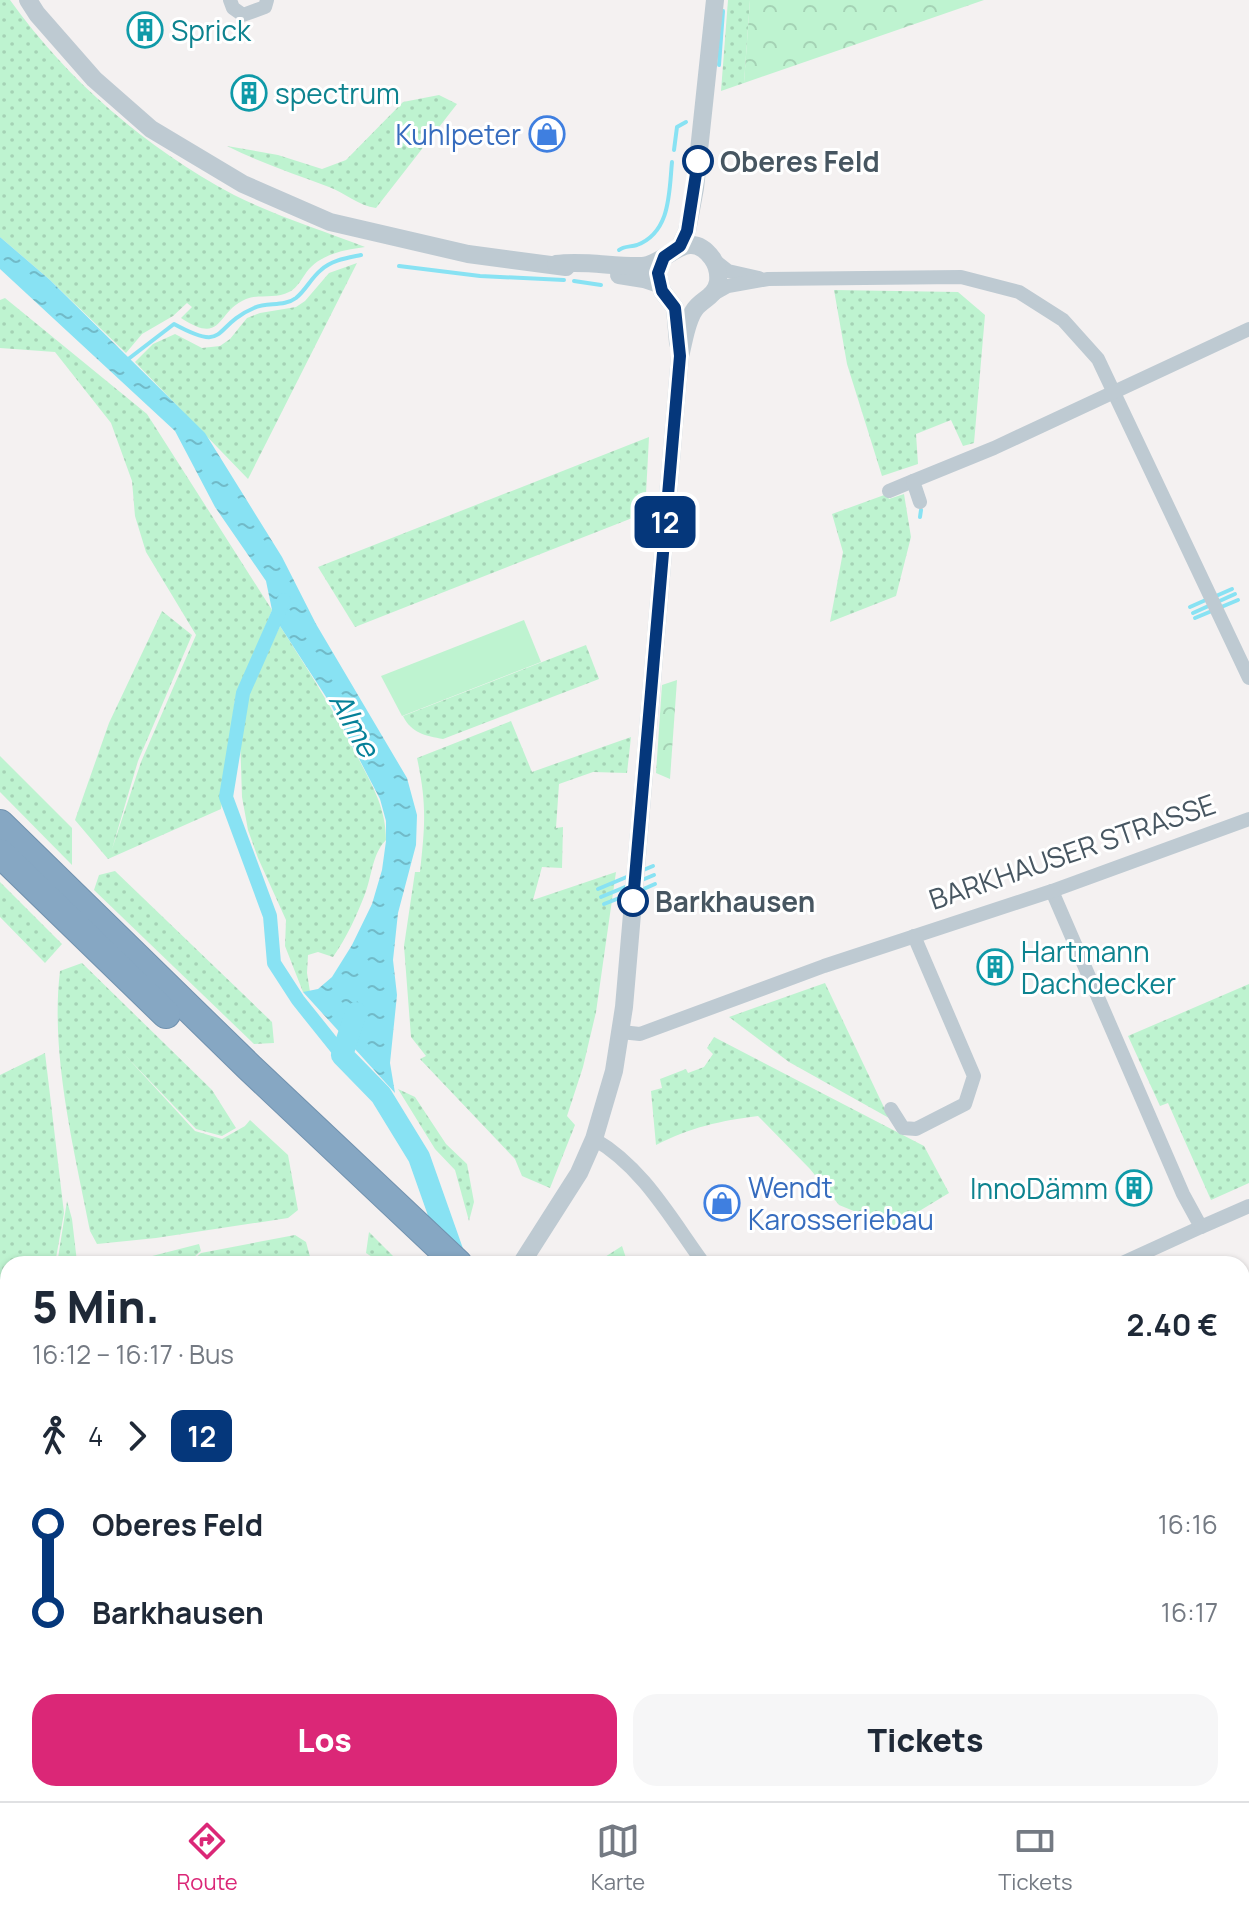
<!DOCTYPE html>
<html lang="de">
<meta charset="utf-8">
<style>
:root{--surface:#fff;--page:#f6f6f7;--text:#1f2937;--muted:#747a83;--line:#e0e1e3;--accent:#db2777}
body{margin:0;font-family:Manrope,sans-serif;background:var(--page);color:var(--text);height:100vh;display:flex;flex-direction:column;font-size:30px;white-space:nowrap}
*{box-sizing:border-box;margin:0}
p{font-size:26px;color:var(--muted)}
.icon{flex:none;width:44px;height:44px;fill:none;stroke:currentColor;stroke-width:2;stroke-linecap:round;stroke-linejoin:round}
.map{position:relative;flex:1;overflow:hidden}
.drawer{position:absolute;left:0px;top:1256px;width:1250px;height:546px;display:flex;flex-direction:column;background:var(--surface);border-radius:24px 24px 0 0;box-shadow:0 2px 6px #0004}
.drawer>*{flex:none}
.badge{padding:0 16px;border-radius:12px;font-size:28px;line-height:52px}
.map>.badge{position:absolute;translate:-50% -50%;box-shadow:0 0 0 4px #fff}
.legs{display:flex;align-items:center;gap:12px;height:88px;padding:0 32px;font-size:26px}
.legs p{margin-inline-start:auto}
.summary{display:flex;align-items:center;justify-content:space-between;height:136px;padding:0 32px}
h1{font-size:44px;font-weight:800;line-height:60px}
.primary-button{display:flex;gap:16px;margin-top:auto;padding:16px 32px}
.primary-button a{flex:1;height:92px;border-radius:24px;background:var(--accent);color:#fff;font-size:32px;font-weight:800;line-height:92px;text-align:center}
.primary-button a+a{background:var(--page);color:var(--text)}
ul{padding:0 32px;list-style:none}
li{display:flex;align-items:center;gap:28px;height:88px;font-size:30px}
li i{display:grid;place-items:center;width:12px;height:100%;margin:0 10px;background:currentColor}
li i::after{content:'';width:20px;height:20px;margin:-10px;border:6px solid;border-radius:50%;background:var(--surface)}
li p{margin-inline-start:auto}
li:first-child i{background:linear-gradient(#0000 50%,currentColor 0)}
li:last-child i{background:linear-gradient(currentColor 50%,#0000 0)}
.dock{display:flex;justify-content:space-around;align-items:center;height:112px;border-top:2px solid var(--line);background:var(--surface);font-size:22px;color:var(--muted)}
.dock a{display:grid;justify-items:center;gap:4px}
.dock .current{color:var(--accent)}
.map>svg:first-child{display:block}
.grass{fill:url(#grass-dots)}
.forest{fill:url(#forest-crowns)}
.green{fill:#bef3d0}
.water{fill:url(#water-ripples)}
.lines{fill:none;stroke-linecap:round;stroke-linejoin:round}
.stream{stroke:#88e2f3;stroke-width:4}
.canal{stroke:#88e2f3;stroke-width:14}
.river{stroke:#88e2f3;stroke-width:22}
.motorway-casing{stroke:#7192af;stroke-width:30}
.minor{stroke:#becad2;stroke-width:14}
.tertiary{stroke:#becad2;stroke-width:18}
.motorway{stroke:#86a7c3;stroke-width:28}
.line-1-casing{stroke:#fff;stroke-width:18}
.line-1{stroke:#05377b;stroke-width:12}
.stop-1-dot{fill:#fff;stroke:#05377b;stroke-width:4}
.labels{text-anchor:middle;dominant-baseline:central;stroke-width:6;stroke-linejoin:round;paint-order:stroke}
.culture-label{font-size:28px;fill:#0d838f;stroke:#fff;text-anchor:start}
.shop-label{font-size:28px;fill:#366cbe;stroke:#fff;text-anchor:end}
.stop-label{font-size:28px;font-weight:bold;fill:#475661;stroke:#fff;text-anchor:start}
.street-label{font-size:28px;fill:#475661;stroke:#fff}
.water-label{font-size:30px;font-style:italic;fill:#048098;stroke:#fff}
</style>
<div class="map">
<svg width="1249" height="1801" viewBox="0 0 1249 1801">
<defs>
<pattern id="grass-dots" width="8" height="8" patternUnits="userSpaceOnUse" patternTransform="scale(2)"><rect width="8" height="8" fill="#bef3d0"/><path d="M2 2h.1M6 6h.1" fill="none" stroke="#a5d2b5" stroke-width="1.8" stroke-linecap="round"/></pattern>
<pattern id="forest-crowns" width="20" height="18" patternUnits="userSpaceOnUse" patternTransform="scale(2)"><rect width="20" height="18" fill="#bef3d0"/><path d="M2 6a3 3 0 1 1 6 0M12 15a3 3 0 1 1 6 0" fill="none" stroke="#a5d2b5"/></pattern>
<pattern id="water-ripples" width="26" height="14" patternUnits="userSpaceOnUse" patternTransform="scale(2)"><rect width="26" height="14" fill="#88e2f3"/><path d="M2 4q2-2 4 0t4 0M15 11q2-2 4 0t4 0" fill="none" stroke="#71bac8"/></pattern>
</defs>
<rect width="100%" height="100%" fill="#f4f1f1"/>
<g class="grass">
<path d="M0,0H10C68,81 146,148 234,195C276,216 322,230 365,247C345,250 324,253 309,269C303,276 298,288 289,292C276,299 259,294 246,299C215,312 224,346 181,318L192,307L187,303L173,316L142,334L126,353L50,280L0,237Z"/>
<polygon points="728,0 750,0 744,83 721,91"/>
<path d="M439,95L457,104L376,208C359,206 345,193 329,187C295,174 261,163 227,146L278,155L322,169L346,160L403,102Z"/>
<polygon points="357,263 248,479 135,362 153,344 175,334 202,348 220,346 230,339 247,318 260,313 296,307 305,301 329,273"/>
<polygon points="834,290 958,292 985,315 974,443 963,446 951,420 916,434 918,464 882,476 847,364"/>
<polygon points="5,298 147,414 272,610 235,699 221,809 108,859 75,820 109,723 162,611 192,635 138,761 112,849 141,762 196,635 146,552 135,516 132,481 111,423 55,352 0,348 0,300"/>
<polygon points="649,437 645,513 355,627 318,567"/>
<polygon points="887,494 889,499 904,494 911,537 896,596 830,622 843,552 832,514"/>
<path d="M280,626C307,668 333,709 356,754C371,783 386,807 386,840C372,854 372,876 365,894C356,917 347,937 333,957L318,952L308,955L307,973L310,992H303L285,946L286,920L258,858L248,830L242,797L240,735L248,695Z"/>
<path d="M586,645L599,679L443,739C426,736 411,733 403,716Z"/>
<path d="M511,721L532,772L631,737L627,773L593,772L559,784L556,828L563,827L562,868L542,867L533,900L616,872L596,1012L583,1067L567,1116L575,1125L550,1188L522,1176L515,1159L420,1059L426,1056L411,1037L404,946L415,872H420C425,826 427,804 417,758Z"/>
<polygon points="0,756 72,828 72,865 0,792"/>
<polygon points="115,871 272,1022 274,1043 254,1044 94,890 99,875"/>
<polygon points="0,882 62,944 45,963 0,917"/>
<path d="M82,963L212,1090L236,1128L222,1136L196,1129L125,1055L195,1131L222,1139L245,1126L250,1120L288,1155L298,1210L288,1218L156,1238L97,1244L90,1231C74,1149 50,1054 60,971Z"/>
<polygon points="825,983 889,1118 789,1062 729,1017"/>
<polygon points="1249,984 1249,1183 1211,1200 1168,1103 1160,1106 1128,1036"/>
<path d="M714,1037L924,1146L949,1193L893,1227L839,1205L810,1169L758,1116C719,1121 692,1127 656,1145L651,1091L662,1088L660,1079L686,1069L688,1073L704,1067L713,1054L707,1048Z"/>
<polygon points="45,1053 64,1213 56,1258 52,1264 8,1264 8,1303 0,1306 0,1075"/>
<polygon points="398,1089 415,1097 446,1144 467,1164 474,1202 469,1221 455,1170 435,1149"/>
<polygon points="67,1201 72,1219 77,1262 54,1264 58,1258"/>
<polygon points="369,1232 401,1264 383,1264 366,1253"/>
<polygon points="295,1235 306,1242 312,1264 188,1264 201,1253"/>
<polygon points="199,1244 201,1251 186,1264 121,1264"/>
<polygon points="622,1246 628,1264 594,1264"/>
<polygon points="250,1794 359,1794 359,1801 252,1801"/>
</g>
<g class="forest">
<polygon points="750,0 984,0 744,83"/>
<polygon points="677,680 670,779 656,773 662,685"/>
</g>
<g class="green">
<polygon points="524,620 541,662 402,716 381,676"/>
<polygon points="448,1794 880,1794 888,1801 451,1801"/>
</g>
<polygon class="water" points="0,237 50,280 205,433 282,557 316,624 407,778 417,815 416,845 398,913 393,960 397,995 390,1063 395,1093 303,992 318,989 332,977 352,945 372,904 382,870 386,841 386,821 380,799 330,703 280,626 272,610 266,581 215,507 175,431 0,269"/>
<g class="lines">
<g class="stream">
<polyline points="719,65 723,11"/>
<polyline points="674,150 677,127 686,122"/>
<path d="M619,250C624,246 630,247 637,245C671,232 669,192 672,162"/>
<polyline points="399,266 480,276 564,280"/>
<polyline points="574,281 601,285"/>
<path d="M127,360L174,324C229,354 211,326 254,308C267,302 284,307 296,298C306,290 311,278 321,270C332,260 347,258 361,255"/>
<polyline points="920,517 921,510"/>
<polyline points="1216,596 1232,589"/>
<polyline points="1190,607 1208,599"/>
<polyline points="1193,613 1235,594"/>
<polyline points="1195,618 1238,600"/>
<polyline points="641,871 653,866"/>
<polyline points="642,880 654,875"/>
<polyline points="598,889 629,876"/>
<polyline points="639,891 655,884"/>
<polyline points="601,897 630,885"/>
<polyline points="604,904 627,895"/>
</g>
<polyline class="canal" points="284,600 243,693 226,797 270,916 274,963 298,1000 342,1055"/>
<g class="river">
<polyline points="356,1013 342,1055 381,1095 419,1157 455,1259"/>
<polyline points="570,1794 573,1801"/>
</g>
<defs>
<g id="motorway">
<polyline points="0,824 249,1067 458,1264"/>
<polyline points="0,853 166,1014"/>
<polyline points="1001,1794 1009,1801"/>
<polyline points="1032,1794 1040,1801"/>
</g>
</defs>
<use href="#motorway" class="motorway-casing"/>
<g class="minor">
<polyline points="230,0 233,8 243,15 265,7 267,0"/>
<polyline points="714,260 728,271 759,278"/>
<polyline points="712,295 728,286 768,279 961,277 1019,292 1063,320 1098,359 1249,678"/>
<polyline points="889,491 913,481"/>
<polyline points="920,502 913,481 994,448 1249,329"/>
<polyline points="1052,891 1183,1194 1201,1227 1120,1264"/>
<polyline points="621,1032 640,1034 824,966 1052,891 1249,819"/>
<polyline points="891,1109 903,1128 916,1129 965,1104 974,1076 914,936"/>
<path d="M594,1139C643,1167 671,1219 704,1264"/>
<polyline points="1201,1227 1249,1206"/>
<polyline points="1114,1794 1120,1801"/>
</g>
<g class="tertiary">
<polyline points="28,0 37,14 94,79 151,129 243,184 330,222 468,254 566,267"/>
<polyline points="680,246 687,231 695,188 715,0"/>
<polyline points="658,274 662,291 675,308 678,343"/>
<polyline points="619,275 644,279 659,284"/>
<path d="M521,1264L579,1173L594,1139L614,1071L624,1007L680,356C684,342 686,321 695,309C702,299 715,297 718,282C719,273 717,265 712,258C688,225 666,265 642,266C613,267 584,260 556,264"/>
<polyline points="380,1794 380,1801"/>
</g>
<use href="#motorway" class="motorway"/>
</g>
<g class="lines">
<defs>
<polyline id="line-1" points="633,901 680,356 675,308 662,291 658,273 664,257 680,246 687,231 698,161"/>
</defs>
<use href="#line-1" class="line-1-casing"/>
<use href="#line-1" class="line-1"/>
</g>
<defs>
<symbol id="building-ring" viewBox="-11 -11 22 22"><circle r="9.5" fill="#fff" stroke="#0f9aa8" stroke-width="1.5"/><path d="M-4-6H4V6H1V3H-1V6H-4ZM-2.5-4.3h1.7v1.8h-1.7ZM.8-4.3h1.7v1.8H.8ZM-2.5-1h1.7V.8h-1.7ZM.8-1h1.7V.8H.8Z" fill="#0f9aa8"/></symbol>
<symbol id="shop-ring" viewBox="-11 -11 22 22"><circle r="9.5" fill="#fff" stroke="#3f7fe0" stroke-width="1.5"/><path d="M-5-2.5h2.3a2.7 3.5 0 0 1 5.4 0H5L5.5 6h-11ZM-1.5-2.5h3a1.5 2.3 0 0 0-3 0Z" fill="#3f7fe0"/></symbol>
</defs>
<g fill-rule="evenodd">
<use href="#building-ring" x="125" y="10" width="40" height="40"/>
<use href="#building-ring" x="229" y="73" width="40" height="40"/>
<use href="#shop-ring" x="527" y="114" width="40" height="40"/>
<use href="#building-ring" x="975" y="947" width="40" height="40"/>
<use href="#building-ring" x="1114" y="1168" width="40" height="40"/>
<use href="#shop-ring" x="702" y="1183" width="40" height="40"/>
</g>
<g class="stop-1-dot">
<circle cx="698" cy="161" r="14"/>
<circle cx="633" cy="901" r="14"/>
</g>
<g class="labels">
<g class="culture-label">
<text x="171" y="30">Sprick</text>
<text x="275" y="93">spectrum</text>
<text x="1021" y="951">Hartmann<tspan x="1021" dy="32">Dachdecker</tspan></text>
<text x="1108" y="1188" text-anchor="end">InnoDämm</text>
</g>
<g class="shop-label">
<text x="521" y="134">Kuhlpeter</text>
<text x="748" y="1187" text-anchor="start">Wendt<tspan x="748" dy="32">Karosseriebau</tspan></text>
</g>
<g class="stop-label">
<text x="720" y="161">Oberes Feld</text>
<text x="655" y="901">Barkhausen</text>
</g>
<g class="street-label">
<text transform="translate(1072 851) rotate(-19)">BARKHAUSER STRASSE</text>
</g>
<g class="water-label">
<text transform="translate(355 724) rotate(61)">Alme</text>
</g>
</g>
</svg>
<b class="badge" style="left:665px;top:522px;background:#05377b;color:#fff">12</b>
<section class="drawer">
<div class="summary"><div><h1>5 Min.</h1><p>16:12 – 16:17 · Bus</p></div><b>2.40 €</b></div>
<div class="legs"><svg class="icon" aria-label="walk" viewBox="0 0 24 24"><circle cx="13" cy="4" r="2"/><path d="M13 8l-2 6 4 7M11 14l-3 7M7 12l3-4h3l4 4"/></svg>4<svg class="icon" aria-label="forward" viewBox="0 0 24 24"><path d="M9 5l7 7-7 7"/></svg><b class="badge" style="background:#05377b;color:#fff">12</b></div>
<ul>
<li><i style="color:#05377b"></i><b>Oberes Feld</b><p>16:16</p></li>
<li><i style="color:#05377b"></i><b>Barkhausen</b><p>16:17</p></li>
</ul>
<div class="primary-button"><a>Los</a><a>Tickets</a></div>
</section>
</div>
<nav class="dock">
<a class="current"><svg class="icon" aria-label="directions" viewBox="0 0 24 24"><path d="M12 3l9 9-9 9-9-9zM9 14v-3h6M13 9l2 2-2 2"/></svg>Route</a>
<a><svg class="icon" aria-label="map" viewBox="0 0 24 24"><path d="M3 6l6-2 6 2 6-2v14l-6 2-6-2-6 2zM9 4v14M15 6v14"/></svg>Karte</a>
<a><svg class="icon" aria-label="tickets" viewBox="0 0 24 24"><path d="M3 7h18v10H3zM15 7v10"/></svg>Tickets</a>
</nav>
